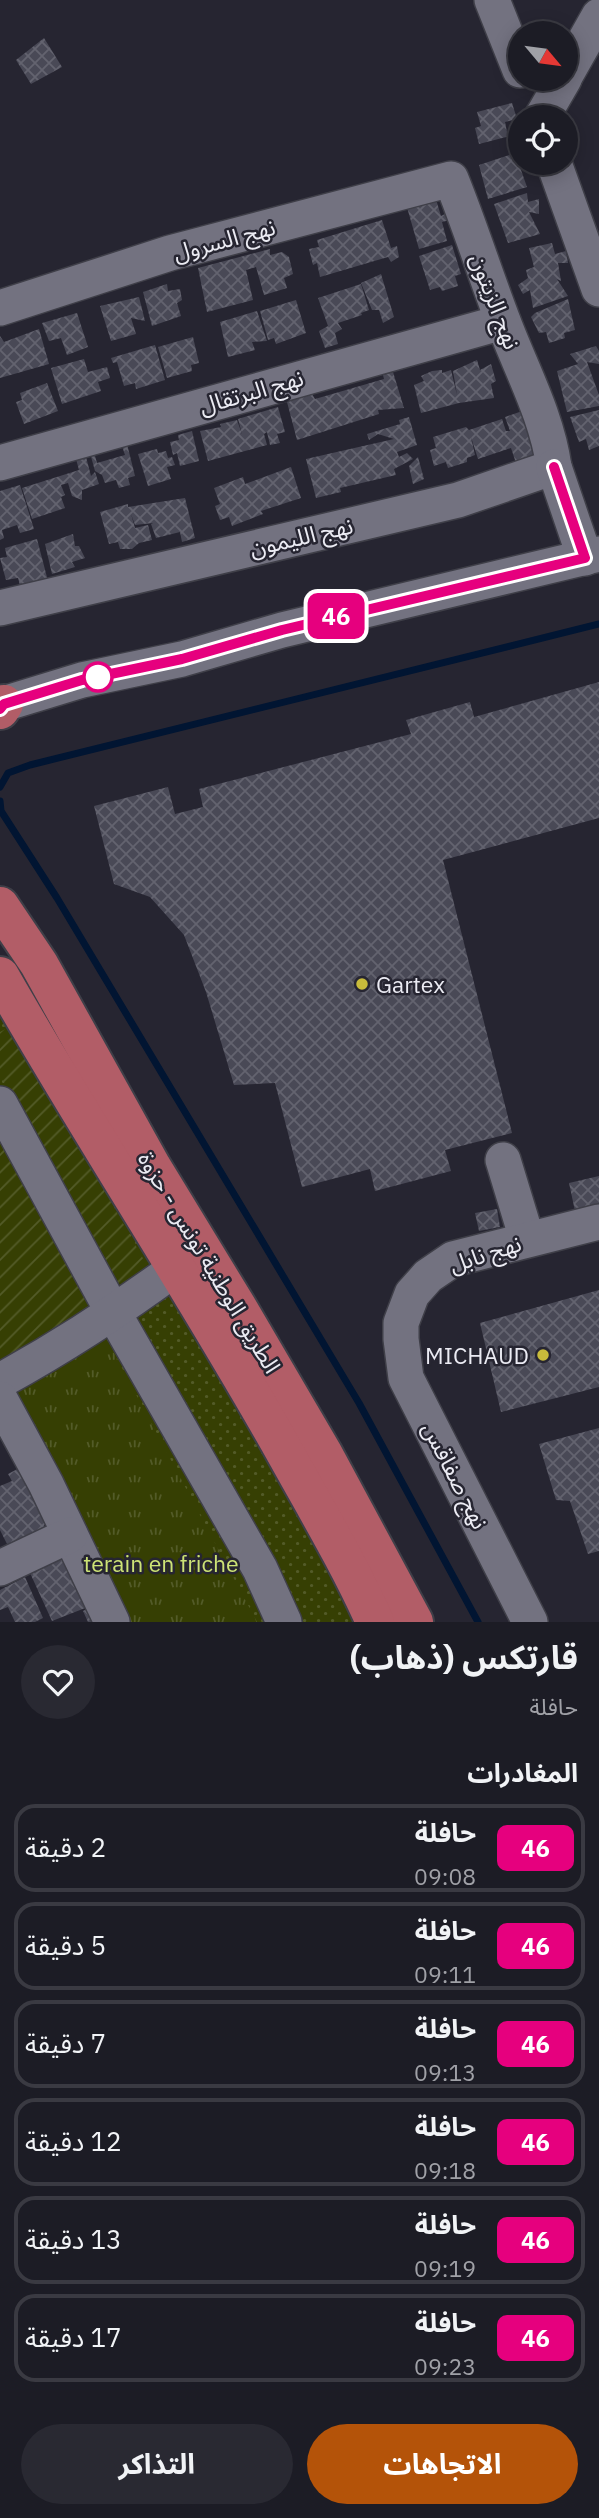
<!DOCTYPE html>
<html lang="ar">
<meta charset="utf-8">
<style>
:root{--surface:#1c1c25;--page:#292932;--text:#f1f3f6;--muted:#a0a1a7;--line:#3a3a42;--accent:#b45309}
body{margin:0;font-family:"IBM Plex Sans","Noto Sans Arabic",sans-serif;background:var(--page);color:var(--text);direction:rtl;height:100vh;display:flex;flex-direction:column;font-size:26px;white-space:nowrap}
*{box-sizing:border-box;margin:0}
p{font-size:23px;color:var(--muted)}
.icon{flex:none;width:38px;height:38px;fill:none;stroke:currentColor;stroke-width:2;stroke-linecap:round;stroke-linejoin:round}
.map{position:relative;height:1622px;overflow:hidden;direction:ltr}
.panel{display:flex;flex-direction:column;background:var(--surface);flex:1}
.panel>*{flex:none}
.badge{padding:0 14px;border-radius:10px;font-size:24px;line-height:46px}
.needle{width:46px;rotate:119deg}
.tools{position:absolute;left:508px;top:21px;display:grid;gap:14px}
.tools a{display:grid;place-items:center;width:70px;height:70px;border-radius:50%;background:var(--surface);box-shadow:0 4px 18px #0003,0 0 0 2px var(--line);font-size:35px}
.map>.badge{position:absolute;translate:-50% -50%;box-shadow:0 0 0 4px #fff}
h2{padding:0 21px;font-size:26px;line-height:63px}
.round{display:grid;place-items:center;flex:none;width:74px;height:74px;border-radius:37px;background:var(--page)}
.overview{display:flex;align-items:center;justify-content:space-between;height:119px;padding:0 21px}
h1{font-size:33px;font-weight:700;line-height:52px}
.primary-button{display:flex;gap:14px;margin-top:auto;padding:14px 21px}
.primary-button a{flex:1;height:80px;border-radius:42px;background:var(--accent);color:#fff;font-size:28px;font-weight:700;line-height:80px;text-align:center}
.primary-button a+a{background:var(--page);color:var(--text)}
ul{padding:0;list-style:none}
li{display:flex;align-items:center;gap:21px;height:88px;margin:0 14px 10px;padding:0 7px;border:4px solid var(--line);border-radius:21px}
li div{flex:1}
li b{display:block;font-size:26px}
li em{font-style:normal}
li .badge{min-width:77px;font-weight:700;text-align:center}
.map>svg:first-child{display:block}
.grass{fill:url(#grass-dots)}
.park{fill:url(#park-tufts)}
.garden{fill:url(#garden-furrows)}
.lines{fill:none;stroke-linecap:round;stroke-linejoin:round}
.stream{stroke:#011532;stroke-width:7}
.building{fill:url(#building-cross-hatch)}
.minor-casing{stroke:#3f3f48;stroke-width:38}
.major-casing{stroke:#3f3f48;stroke-width:42}
.minor{stroke:#737280;stroke-width:35}
.major{stroke:#b25d67;stroke-width:38}
.line-casing{stroke:#fff;stroke-width:16}
.line{stroke:#e6007e;stroke-width:10}
.stop-dot{fill:#fff;stroke:#e6007e;stroke-width:3.5}
.poi-dot{fill:#c8bb3b;stroke:#262531;stroke-width:2.5}
.labels{text-anchor:middle;dominant-baseline:central;stroke-width:5;stroke-linejoin:round;paint-order:stroke}
.street-label{font-size:23px;fill:#ebebf3;stroke:#262531}
.poi-label{font-size:23px;fill:#ebebf3;stroke:#262531;text-anchor:start}
.park-label{font-size:23px;fill:#cde376;stroke:#262531}
</style>
<div class="map">
<svg width="599" height="1622" viewBox="0 0 599 1622">
<defs>
<pattern id="grass-dots" width="8" height="8" patternUnits="userSpaceOnUse" patternTransform="scale(1.75)"><rect width="8" height="8" fill="#363f03"/><path d="M2 2h.1M6 6h.1" fill="none" stroke="#535b28" stroke-width="1.8" stroke-linecap="round"/></pattern>
<pattern id="park-tufts" width="24" height="20" patternUnits="userSpaceOnUse" patternTransform="scale(1.75)"><rect width="24" height="20" fill="#363f03"/><path d="M3 7l-1-3M5 7V3M7 7l1-3M15 17l-1-3M17 17v-4M19 17l1-3" fill="none" stroke="#535b28"/></pattern>
<pattern id="garden-furrows" width="10" height="10" patternUnits="userSpaceOnUse" patternTransform="scale(1.75)"><rect width="10" height="10" fill="#363f03"/><path d="M-1 1l2-2M0 10L10 0M9 11l2-2" fill="none" stroke="#535b28"/></pattern>
<pattern id="building-cross-hatch" width="8" height="8" patternUnits="userSpaceOnUse" patternTransform="scale(1.75)"><rect width="8" height="8" fill="#494956"/><path d="M0 0l8 8M0 8l8-8" fill="none" stroke="#63636f"/></pattern>
</defs>
<rect width="100%" height="100%" fill="#262531"/>
<polygon class="grass" points="10,998 360,1622 115,1622 0,1419 0,1002"/>
<polygon class="park" points="105,1336 257,1622 128,1622 15,1393"/>
<g class="garden">
<polygon points="11,1026 149,1269 121,1291 0,1075 0,1032"/>
<polygon points="0,1140 97,1313 0,1365"/>
</g>
<g class="lines">
<g class="stream">
<polyline points="0,787 8,773 30,765 599,624"/>
<polyline points="0,801 1,811 57,898 359,1403 478,1622"/>
</g>
</g>
<g class="building">
<polygon points="44,38 62,67 31,84 16,60"/>
<polygon points="512,103 517,119 505,122 507,132 517,129 518,134 479,144 475,128 481,126 477,112"/>
<polygon points="515,153 527,187 488,199 479,165"/>
<polygon points="527,193 528,202 539,199 539,214 529,212 540,234 508,243 494,204"/>
<polygon points="435,196 441,216 445,214 450,220 442,222 447,241 419,249 406,204"/>
<polygon points="382,220 391,248 397,246 399,257 391,262 388,257 320,277 317,263 313,265 309,249 319,247 317,240"/>
<polygon points="552,243 555,254 566,251 568,263 558,263 561,281 557,279 568,296 533,308 530,290 523,294 518,285 528,278 526,270 534,267 529,248"/>
<polygon points="452,245 461,274 455,276 458,286 442,291 440,287 430,290 419,256"/>
<polygon points="270,249 270,255 282,252 289,257 293,274 284,278 287,288 264,295 256,267 246,270 253,300 207,312 198,268"/>
<polygon points="381,274 394,317 383,323 379,310 372,310 361,283"/>
<polygon points="167,284 168,291 180,289 182,300 177,303 181,316 152,326 143,292"/>
<polygon points="361,284 369,310 361,313 362,315 338,323 342,329 335,333 338,344 325,348 319,331 328,326 318,298"/>
<polygon points="139,297 145,321 131,318 136,334 111,341 100,306"/>
<polygon points="568,299 575,330 564,333 565,338 549,343 546,332 539,333 531,317 535,313"/>
<polygon points="296,300 306,333 276,344 274,338 268,340 260,311"/>
<polygon points="257,311 267,341 252,342 255,350 228,357 220,322"/>
<polygon points="77,313 88,347 67,355 61,338 49,341 42,323"/>
<polygon points="39,329 49,364 0,378 0,336 4,342"/>
<polygon points="193,337 199,363 191,365 192,371 167,378 158,347"/>
<polygon points="155,345 165,380 136,389 135,383 124,386 117,362 113,363 111,358"/>
<polygon points="596,346 599,351 599,364 587,362 599,395 599,406 567,412 557,371 578,364 570,354"/>
<polygon points="84,359 88,372 107,367 110,378 98,382 101,391 62,404 51,368"/>
<polygon points="477,360 480,370 491,364 496,381 491,384 494,398 459,403 421,413 414,385 424,381 421,376 432,371 442,370 442,373 451,370 457,395 453,371"/>
<polygon points="393,372 404,408 378,410 379,414 297,440 287,402 312,394 315,399 384,379 383,375"/>
<polygon points="47,383 58,411 24,424 16,402 22,400 20,393"/>
<polygon points="278,407 285,432 277,434 280,443 270,445 267,432 264,434 267,445 208,461 200,431 221,427 220,424 237,420 242,434 238,419"/>
<polygon points="528,409 543,457 517,466 511,448 478,459 471,437 475,455 467,458 467,462 448,468 446,462 434,466 430,450 436,448 433,437 466,427 469,430 502,419 506,431 510,431 505,417"/>
<polygon points="599,410 599,446 589,450 586,439 579,442 570,417"/>
<polygon points="409,417 417,445 397,452 399,457 407,453 413,459 394,469 396,475 340,488 341,492 316,498 306,459 394,439 378,434 369,440 367,434 400,424 399,420"/>
<polygon points="192,431 199,461 180,466 177,453 173,455 170,442 179,440 178,435"/>
<polygon points="127,444 135,476 128,478 130,485 119,488 116,480 105,483 102,475 95,471 90,453 94,452 97,463 125,455 122,446"/>
<polygon points="157,449 158,453 166,451 168,458 172,457 175,465 167,467 171,479 148,486 138,454"/>
<polygon points="85,453 91,476 95,472 99,484 82,490 82,500 72,496 68,483 61,485 65,495 61,497 65,508 32,519 22,488 79,470 76,459"/>
<polygon points="418,457 424,479 413,484 409,466"/>
<polygon points="291,467 301,498 261,511 263,514 232,526 229,517 220,520 215,506 220,504 214,488 243,477 245,484"/>
<polygon points="20,485 34,529 20,533 17,525 2,530 4,538 0,540 0,491"/>
<polygon points="185,498 195,538 182,542 180,532 156,538 151,524 153,523 135,525 131,514 135,528 148,525 152,540 139,543 132,549 120,549 118,542 109,544 100,512 128,504 128,507"/>
<polygon points="73,534 75,546 79,546 85,558 72,562 75,567 52,574 45,544"/>
<polygon points="37,539 49,585 22,593 18,578 6,580 0,558 7,557 5,548"/>
<polygon points="599,682 599,818 443,860 512,1133 445,1150 451,1171 375,1191 370,1169 302,1187 275,1083 234,1085 206,992 184,935 150,897 114,884 94,806 168,787 175,814 203,807 199,789 411,734 406,720 470,702 474,717"/>
<polygon points="599,1176 599,1205 575,1211 569,1183"/>
<polygon points="497,1209 500,1227 479,1231 475,1213"/>
<polygon points="599,1290 599,1387 501,1412 480,1323"/>
<polygon points="599,1428 599,1551 588,1554 570,1501 556,1500 539,1444"/>
<polygon points="25,1465 50,1511 41,1534 9,1548 0,1530 0,1486 12,1481 8,1474"/>
<polygon points="60,1551 98,1603 52,1621 25,1562"/>
<polygon points="25,1577 43,1618 35,1622 15,1622 8,1607 0,1610 0,1590"/>
<polygon points="98,1603 108,1622 88,1622 83,1611"/>
</g>
<g class="lines">
<defs>
<g id="minor">
<polyline points="492,0 520,70"/>
<polyline points="565,76 599,16"/>
<polyline points="542,117 564,79"/>
<polyline points="554,163 599,289"/>
<path d="M0,308L170,253L451,179C470,226 485,274 503,321C521,369 547,416 554,467L458,500L0,608"/>
<polyline points="0,463 503,322"/>
<polyline points="554,467 585,558"/>
<polyline points="0,705 82,680 182,659 282,630 599,554"/>
<polyline points="0,1104 114,1314 260,1569 284,1622"/>
<polyline points="503,1160 527,1239"/>
<path d="M0,1381C62,1347 119,1310 176,1268"/>
<polyline points="0,1399 46,1484 112,1622"/>
<polyline points="0,1568 70,1535"/>
<polyline points="530,1622 406,1378 401,1339 401,1323 412,1294 428,1276 453,1259 599,1222"/>
</g>
<g id="major">
<polyline points="0,710 4,704"/>
<polyline points="0,906 39,964 152,1167 238,1308 323,1453 414,1622"/>
<path d="M0,976C93,1139 197,1295 288,1458C318,1512 350,1566 375,1622"/>
</g>
</defs>
<use href="#minor" class="minor-casing"/>
<use href="#major" class="major-casing"/>
<use href="#minor" class="minor"/>
<use href="#major" class="major"/>
</g>
<g class="lines">
<defs>
<polyline id="line" points="0,709 4,704 82,680 182,659 282,630 585,558 554,467"/>
</defs>
<use href="#line" class="line-casing"/>
<use href="#line" class="line"/>
</g>
<circle class="stop-dot" cx="98" cy="677" r="14"/>
<g class="poi-dot">
<circle cx="362" cy="984" r="7"/>
<circle cx="543" cy="1355" r="7"/>
</g>
<g class="labels">
<g class="street-label">
<text transform="translate(224 239) rotate(-15)">نهج السرول</text>
<text transform="translate(496 301) rotate(69)">نهج الزيتون</text>
<text transform="translate(251 391) rotate(-16)">نهج البرتقال</text>
<text transform="translate(301 536) rotate(-13)">نهج الليمون</text>
<text transform="translate(485 1253) rotate(-18)">نهج نابل</text>
<text transform="translate(210 1262) rotate(59)">الطريق الوطنية تونس - حزوة</text>
<text transform="translate(456 1475) rotate(63)">نهج صفاقس</text>
</g>
<g class="poi-label">
<text x="376" y="984">Gartex</text>
<text x="529" y="1355" text-anchor="end">MICHAUD</text>
</g>
<g class="park-label">
<text x="161" y="1563">terain en friche</text>
</g>
</g>
</svg>
<div class="tools">
<a><svg class="needle" viewBox="-14 -14 28 28"><path d="M0-13l5 13h-10z" fill="#e53935"/><path d="M0 13l5-13h-10z" fill="#a0a1a7"/></svg></a>
<a><svg class="icon" aria-label="locate" viewBox="0 0 24 24"><circle cx="12" cy="12" r="6"/><path d="M12 2v4M12 18v4M2 12h4M18 12h4"/></svg></a>
</div>
<b class="badge" style="left:336px;top:616px;background:#e6007e;color:#fff">46</b>
</div>
<section class="panel">
<div class="overview"><div><h1>قارتكس (ذهاب)</h1><p>حافلة</p></div><a class="round"><svg class="icon" aria-label="heart" viewBox="0 0 24 24"><path d="M12 20l-8-8c-3-5 5-10 8-4 3-6 11-1 8 4z"/></svg></a></div>
<h2>المغادرات</h2>
<ul>
<li><span class="badge" style="background:#e6007e;color:#fff">46</span><div><b>حافلة</b><p>09:08</p></div><em>2 دقيقة</em></li>
<li><span class="badge" style="background:#e6007e;color:#fff">46</span><div><b>حافلة</b><p>09:11</p></div><em>5 دقيقة</em></li>
<li><span class="badge" style="background:#e6007e;color:#fff">46</span><div><b>حافلة</b><p>09:13</p></div><em>7 دقيقة</em></li>
<li><span class="badge" style="background:#e6007e;color:#fff">46</span><div><b>حافلة</b><p>09:18</p></div><em>12 دقيقة</em></li>
<li><span class="badge" style="background:#e6007e;color:#fff">46</span><div><b>حافلة</b><p>09:19</p></div><em>13 دقيقة</em></li>
<li><span class="badge" style="background:#e6007e;color:#fff">46</span><div><b>حافلة</b><p>09:23</p></div><em>17 دقيقة</em></li>
</ul>
<div class="primary-button"><a>الاتجاهات</a><a>التذاكر</a></div>
</section>
